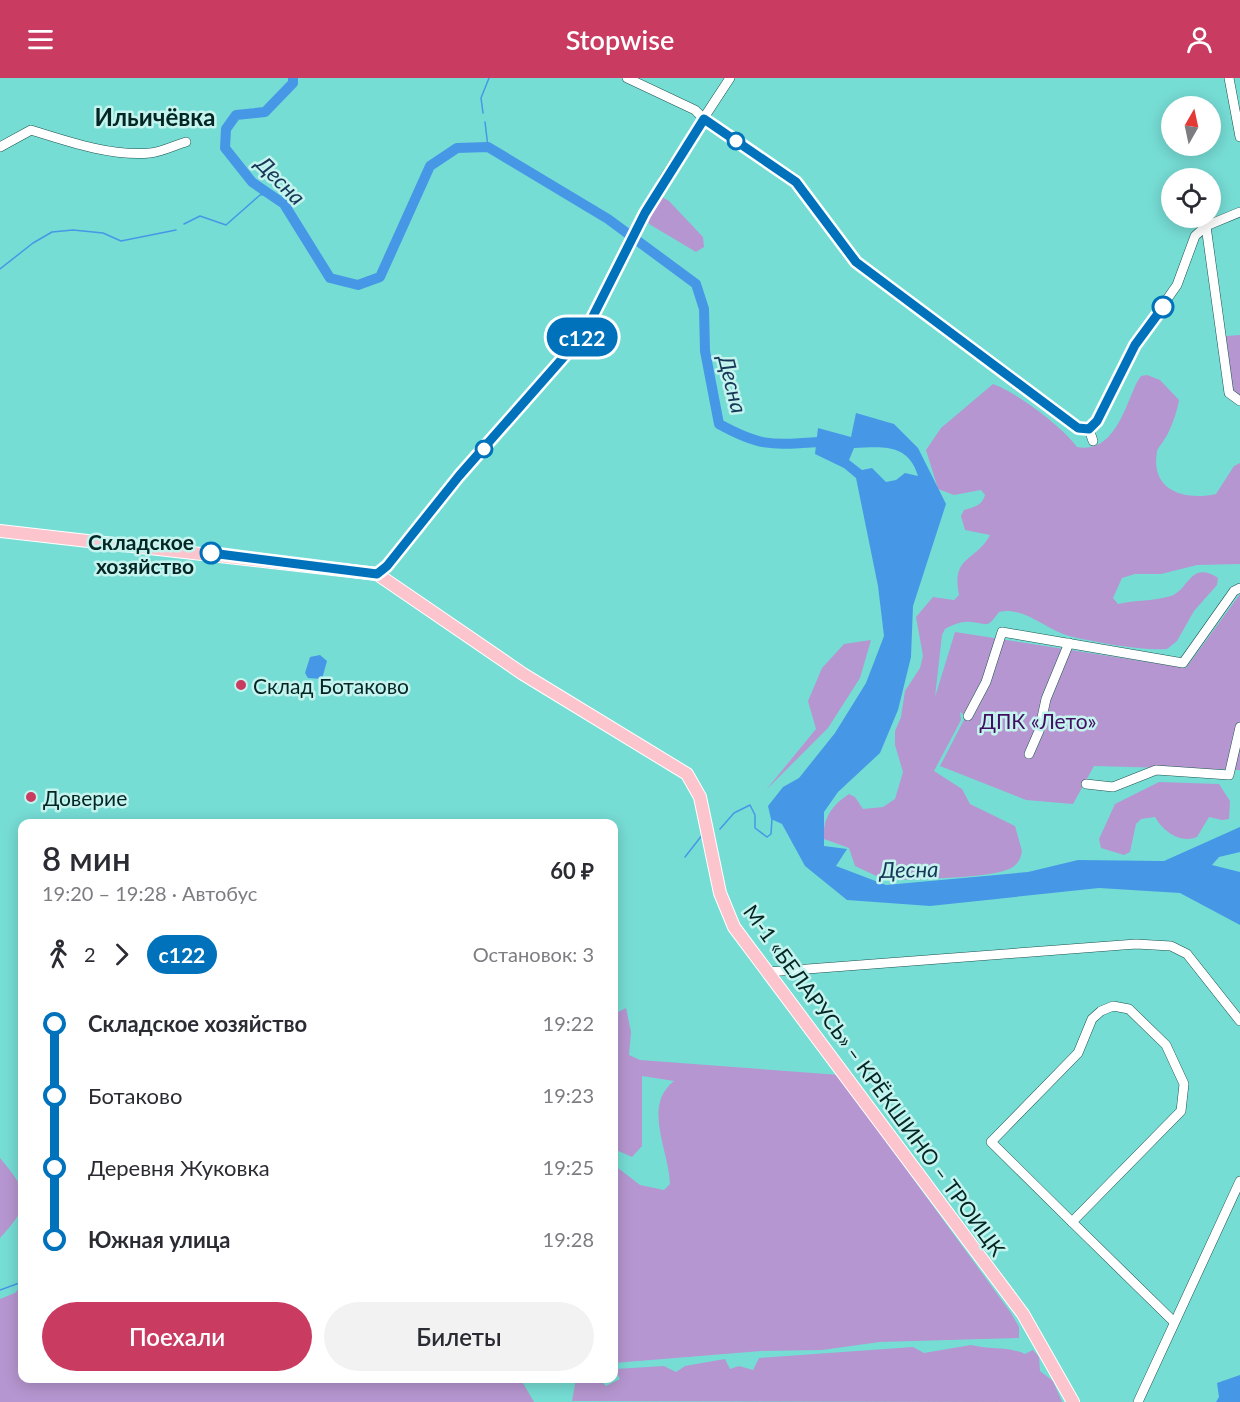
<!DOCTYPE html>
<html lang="ru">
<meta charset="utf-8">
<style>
:root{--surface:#fff;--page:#f2f2f3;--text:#2b2b33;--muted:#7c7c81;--accent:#ca3b61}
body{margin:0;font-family:Lato,sans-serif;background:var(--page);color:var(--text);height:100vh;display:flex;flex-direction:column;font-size:22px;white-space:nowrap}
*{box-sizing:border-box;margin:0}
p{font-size:20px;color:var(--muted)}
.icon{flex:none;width:33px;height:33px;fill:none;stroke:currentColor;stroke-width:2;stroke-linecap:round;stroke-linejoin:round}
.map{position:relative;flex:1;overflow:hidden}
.side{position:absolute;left:18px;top:741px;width:600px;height:564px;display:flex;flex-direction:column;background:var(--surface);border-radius:12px;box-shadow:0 3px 15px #0003}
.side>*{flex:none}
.badge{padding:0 12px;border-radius:20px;font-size:21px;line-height:39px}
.needle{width:39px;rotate:9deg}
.tools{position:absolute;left:1161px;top:18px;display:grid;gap:12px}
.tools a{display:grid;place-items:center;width:60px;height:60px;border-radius:50%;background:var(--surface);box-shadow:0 3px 15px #0003;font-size:30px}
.map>.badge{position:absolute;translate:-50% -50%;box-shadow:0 0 0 3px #fff}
.legs{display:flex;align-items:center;gap:9px;height:66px;padding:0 24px;font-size:20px}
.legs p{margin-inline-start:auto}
.head{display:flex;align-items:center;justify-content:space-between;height:102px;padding:0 24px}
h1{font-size:33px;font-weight:600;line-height:45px}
.cta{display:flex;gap:12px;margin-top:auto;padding:12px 24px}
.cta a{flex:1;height:69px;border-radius:36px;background:var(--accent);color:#fff;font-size:24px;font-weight:600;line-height:69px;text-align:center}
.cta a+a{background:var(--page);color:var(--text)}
ul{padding:0 24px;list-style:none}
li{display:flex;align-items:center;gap:21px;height:72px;font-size:22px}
li i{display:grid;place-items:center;width:9px;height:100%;margin:0 8px;background:currentColor}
li i::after{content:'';width:15px;height:15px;margin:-8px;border:4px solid;border-radius:50%;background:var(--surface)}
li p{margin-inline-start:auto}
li:first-child i{background:linear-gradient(#0000 50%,currentColor 0)}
li:last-child i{background:linear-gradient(currentColor 50%,#0000 0)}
header{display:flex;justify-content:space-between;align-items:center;height:78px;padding:0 24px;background:var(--accent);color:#fff;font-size:27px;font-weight:600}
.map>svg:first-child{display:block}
.green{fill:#b696d0}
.water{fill:#4698e6;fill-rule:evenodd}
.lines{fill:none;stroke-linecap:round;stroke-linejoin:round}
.stream{stroke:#4698e6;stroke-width:1.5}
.river{stroke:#4698e6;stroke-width:10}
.minor-casing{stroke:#1b534f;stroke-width:10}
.major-casing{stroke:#fff;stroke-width:14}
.minor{stroke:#fff;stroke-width:9}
.major{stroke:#fcc4cd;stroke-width:12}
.line-1-casing{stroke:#fff;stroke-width:14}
.line-1{stroke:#0072bc;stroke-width:9}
.stop-1-dot{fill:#fff;stroke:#0072bc;stroke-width:3}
.poi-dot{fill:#ca3b61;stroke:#c5f4ef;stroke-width:2}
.labels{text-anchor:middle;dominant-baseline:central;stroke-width:5;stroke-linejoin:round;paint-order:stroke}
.stop-label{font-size:21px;font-weight:bold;fill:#032523;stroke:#c5f4ef;text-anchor:end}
.poi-label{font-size:21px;fill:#032523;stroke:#c5f4ef;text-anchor:start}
.park-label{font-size:21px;fill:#430e61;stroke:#c5f4ef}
.street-label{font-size:21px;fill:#032523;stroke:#c5f4ef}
.water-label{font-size:22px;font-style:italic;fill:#163757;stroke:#c5f4ef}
.quarter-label{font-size:24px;font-weight:bold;fill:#032523;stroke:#c5f4ef}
</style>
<header><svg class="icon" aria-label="menu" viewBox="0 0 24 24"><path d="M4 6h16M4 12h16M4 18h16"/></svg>Stopwise<svg class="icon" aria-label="person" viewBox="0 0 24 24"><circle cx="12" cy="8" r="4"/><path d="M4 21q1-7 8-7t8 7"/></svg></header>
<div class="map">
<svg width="1240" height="1324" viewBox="0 0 1240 1324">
<rect width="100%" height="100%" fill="#76ddd5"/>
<g class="green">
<polygon points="660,118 669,123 703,159 704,169 696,174 649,146 648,138"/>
<polygon points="1240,257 1240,318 1233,314 1226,258"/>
<path d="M1147,297L1160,302L1179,322C1177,334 1171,352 1164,362C1162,366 1157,370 1157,374C1150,413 1185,423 1216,416L1234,388L1240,385V486L1197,487L1161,496H1135L1122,500L1113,520L1118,526C1135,522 1155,523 1171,518C1189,512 1190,482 1218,500L1217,507L1194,533L1177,563L1167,571C1142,573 1094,564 1069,558C1046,552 1024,528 999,534C986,552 988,545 970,544C962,543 953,547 945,551L942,557L935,619L955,554L1186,590L1240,516V692L1094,688L1073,726L1026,722L940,688L966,638L960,634L961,642L934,693L962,711L970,726L1015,748L1022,773C1021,779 1019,785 1013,789C997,800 922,801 898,802H885L855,788L849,770L824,761C822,741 832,727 849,716L855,719L863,731L883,729L895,721L903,694L895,667V653L901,639L905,613L920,590L923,578L916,539L933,519L954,522L959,517C951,477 976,484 990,457L965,452L961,438L964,432C974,429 982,428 985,417L981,412L954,417L938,411L926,372L941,350L993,306C1016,314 1063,349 1077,369C1114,376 1125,329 1137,304L1141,298Z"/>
<polygon points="871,562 860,600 828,650 766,712 816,651 808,623 822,590 844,566"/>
<path d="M1159,704L1219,706L1230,723L1229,741L1222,742L1209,739L1197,759C1180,766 1163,753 1155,739L1141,741L1136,746L1130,774L1124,777L1101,770L1099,761L1115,726Z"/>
<path d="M626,930L631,954L629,977L640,982L840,997L845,1001L847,1010L1011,1235L1019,1249V1260L880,1264L822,1272L761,1273L614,1285V1087L640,1107L664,1112L670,1106C669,1072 642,1028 674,1003L642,998V1068L632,1079L614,1071V936Z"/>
<path d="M0,1080C30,1116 33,1124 0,1160Z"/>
<polygon points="22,1207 22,1300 520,1300 534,1324 0,1324 0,1221 15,1215"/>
<path d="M971,1267C991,1272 1007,1268 1025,1276L1033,1272L1039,1279L1040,1293L1053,1303L1062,1324L572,1323L576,1301H599L606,1308L620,1301L615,1291L664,1288L676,1294L685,1288L725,1281L730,1291L739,1288L753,1292L759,1280L913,1269L924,1275Z"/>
</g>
<g class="water">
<path d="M856,335L894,346L918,370L946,426L913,528L911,579L898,632L880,675L838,714L824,734V768L847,771L836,788L886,807L1028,794L1078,782L1164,783L1240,749V774L1219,779L1212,787L1240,794V847L1180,815L1099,810L930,828L847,822L805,788L782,746L771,741L768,728L783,709L799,700L835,655L866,605L884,558L878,508L856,400L844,390L815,376L818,350L851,359ZM854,370C883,369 908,365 918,398L905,395L896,402L886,404L872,390L862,392L849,382Z"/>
<polygon points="320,577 327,583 322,601 308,600 305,595 310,579"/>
<polygon points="1240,1297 1240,1324 1216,1324 1219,1319 1217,1305"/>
</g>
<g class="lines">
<g class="stream">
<polyline points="483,35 481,20 489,0"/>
<polyline points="485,44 488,69"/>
<polyline points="184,146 200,138 226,147 260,117 269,116"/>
<polyline points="0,191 33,165 52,154 73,152 103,155 121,163 176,152"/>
<polyline points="720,751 734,735 750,727 755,737 755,750 767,759 771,756 772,740"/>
<polyline points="685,779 703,756"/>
<polyline points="0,1212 22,1204"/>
</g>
<path class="river" d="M293,0V5L265,34L236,37L226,51L225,70L252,104L284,126L330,200L358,207L380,199L430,88L457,70L488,69L608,141L696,206L704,231L705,273L719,346C761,369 771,367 818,364L827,371"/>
<defs>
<g id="minor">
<polyline points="627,0 695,32 704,41 796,104 856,184 1078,350 1089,351 1097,343 1135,267 1177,207 1195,158 1206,148 1240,134"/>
<polyline points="1229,0 1240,59"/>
<path d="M0,69L31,52C66,63 113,79 150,75C162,74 175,67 186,64"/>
<polyline points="1206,148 1229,315 1240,323"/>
<polyline points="1089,351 1093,363"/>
<polyline points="377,496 389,486 459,398 584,256 665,99 730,0"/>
<polyline points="968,638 986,604 1002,554 1183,585 1234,513 1240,510"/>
<polyline points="1029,676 1039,653 1046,621 1069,565"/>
<polyline points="1086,706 1113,709 1156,692 1229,697 1240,649"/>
<polyline points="768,894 1136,866 1171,868 1187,876 1240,943"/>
<polygon points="1113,928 1129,931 1166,967 1184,1006 1181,1033 1072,1144 991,1064 1078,975 1092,941 1101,933"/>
<polyline points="1072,1144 1174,1244"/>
<polyline points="1138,1324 1240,1103"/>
</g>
<polyline id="major" points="0,453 377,496 523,596 687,696 700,719 720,815 734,849 1023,1236 1073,1324"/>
</defs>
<use href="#minor" class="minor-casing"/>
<use href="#major" class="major-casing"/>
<use href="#minor" class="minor"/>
<use href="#major" class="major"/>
</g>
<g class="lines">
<defs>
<polyline id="line-1" points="211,475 377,496 387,488 459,398 584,256 645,135 704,41 796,104 856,184 1078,350 1089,351 1097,343 1135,267 1163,229"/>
</defs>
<use href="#line-1" class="line-1-casing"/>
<use href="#line-1" class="line-1"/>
</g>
<g class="stop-1-dot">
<circle cx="736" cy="63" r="8"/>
<circle cx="1163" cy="229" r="10"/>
<circle cx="484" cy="371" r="8"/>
<circle cx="211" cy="475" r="10"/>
</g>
<g class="poi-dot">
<circle cx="241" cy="607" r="6"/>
<circle cx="31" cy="719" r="6"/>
</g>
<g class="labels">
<g class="stop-label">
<text x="194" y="463">Складское<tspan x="194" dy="24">хозяйство</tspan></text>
</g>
<g class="poi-label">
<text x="253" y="607">Склад Ботаково</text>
<text x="43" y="719">Доверие</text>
</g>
<g class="park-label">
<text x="1038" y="642">ДПК «Лето»</text>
</g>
<g class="street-label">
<text transform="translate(875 1002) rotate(54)">М-1 «БЕЛАРУСЬ» – КРЁКШИНО – ТРОИЦК</text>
</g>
<g class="water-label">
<text transform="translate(281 102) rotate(45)">Десна</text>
<text transform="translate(733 306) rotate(76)">Десна</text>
<text transform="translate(909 791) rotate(-1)">Десна</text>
</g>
<g class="quarter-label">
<text x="155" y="38">Ильичёвка</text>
</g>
</g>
</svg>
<div class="tools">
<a><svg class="needle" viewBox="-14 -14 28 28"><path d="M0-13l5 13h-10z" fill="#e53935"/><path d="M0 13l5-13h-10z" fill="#7c7c81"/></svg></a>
<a><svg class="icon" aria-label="locate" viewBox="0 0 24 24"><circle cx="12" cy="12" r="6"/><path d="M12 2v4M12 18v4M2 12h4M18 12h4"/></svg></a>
</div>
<b class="badge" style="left:582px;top:259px;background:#0072bc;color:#fff">с122</b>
<section class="side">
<div class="head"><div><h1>8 мин</h1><p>19:20 – 19:28 · Автобус</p></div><b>60 ₽</b></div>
<div class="legs"><svg class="icon" aria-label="walk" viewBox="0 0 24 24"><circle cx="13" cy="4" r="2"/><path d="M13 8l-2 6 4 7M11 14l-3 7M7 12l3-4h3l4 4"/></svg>2<svg class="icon" aria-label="forward" viewBox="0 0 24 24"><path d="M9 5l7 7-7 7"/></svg><b class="badge" style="background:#0072bc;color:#fff">с122</b><p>Остановок: 3</p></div>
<ul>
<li><i style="color:#0072bc"></i><b>Складское хозяйство</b><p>19:22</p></li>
<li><i style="color:#0072bc"></i><span>Ботаково</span><p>19:23</p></li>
<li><i style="color:#0072bc"></i><span>Деревня Жуковка</span><p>19:25</p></li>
<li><i style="color:#0072bc"></i><b>Южная улица</b><p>19:28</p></li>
</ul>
<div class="cta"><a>Поехали</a><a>Билеты</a></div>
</section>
</div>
